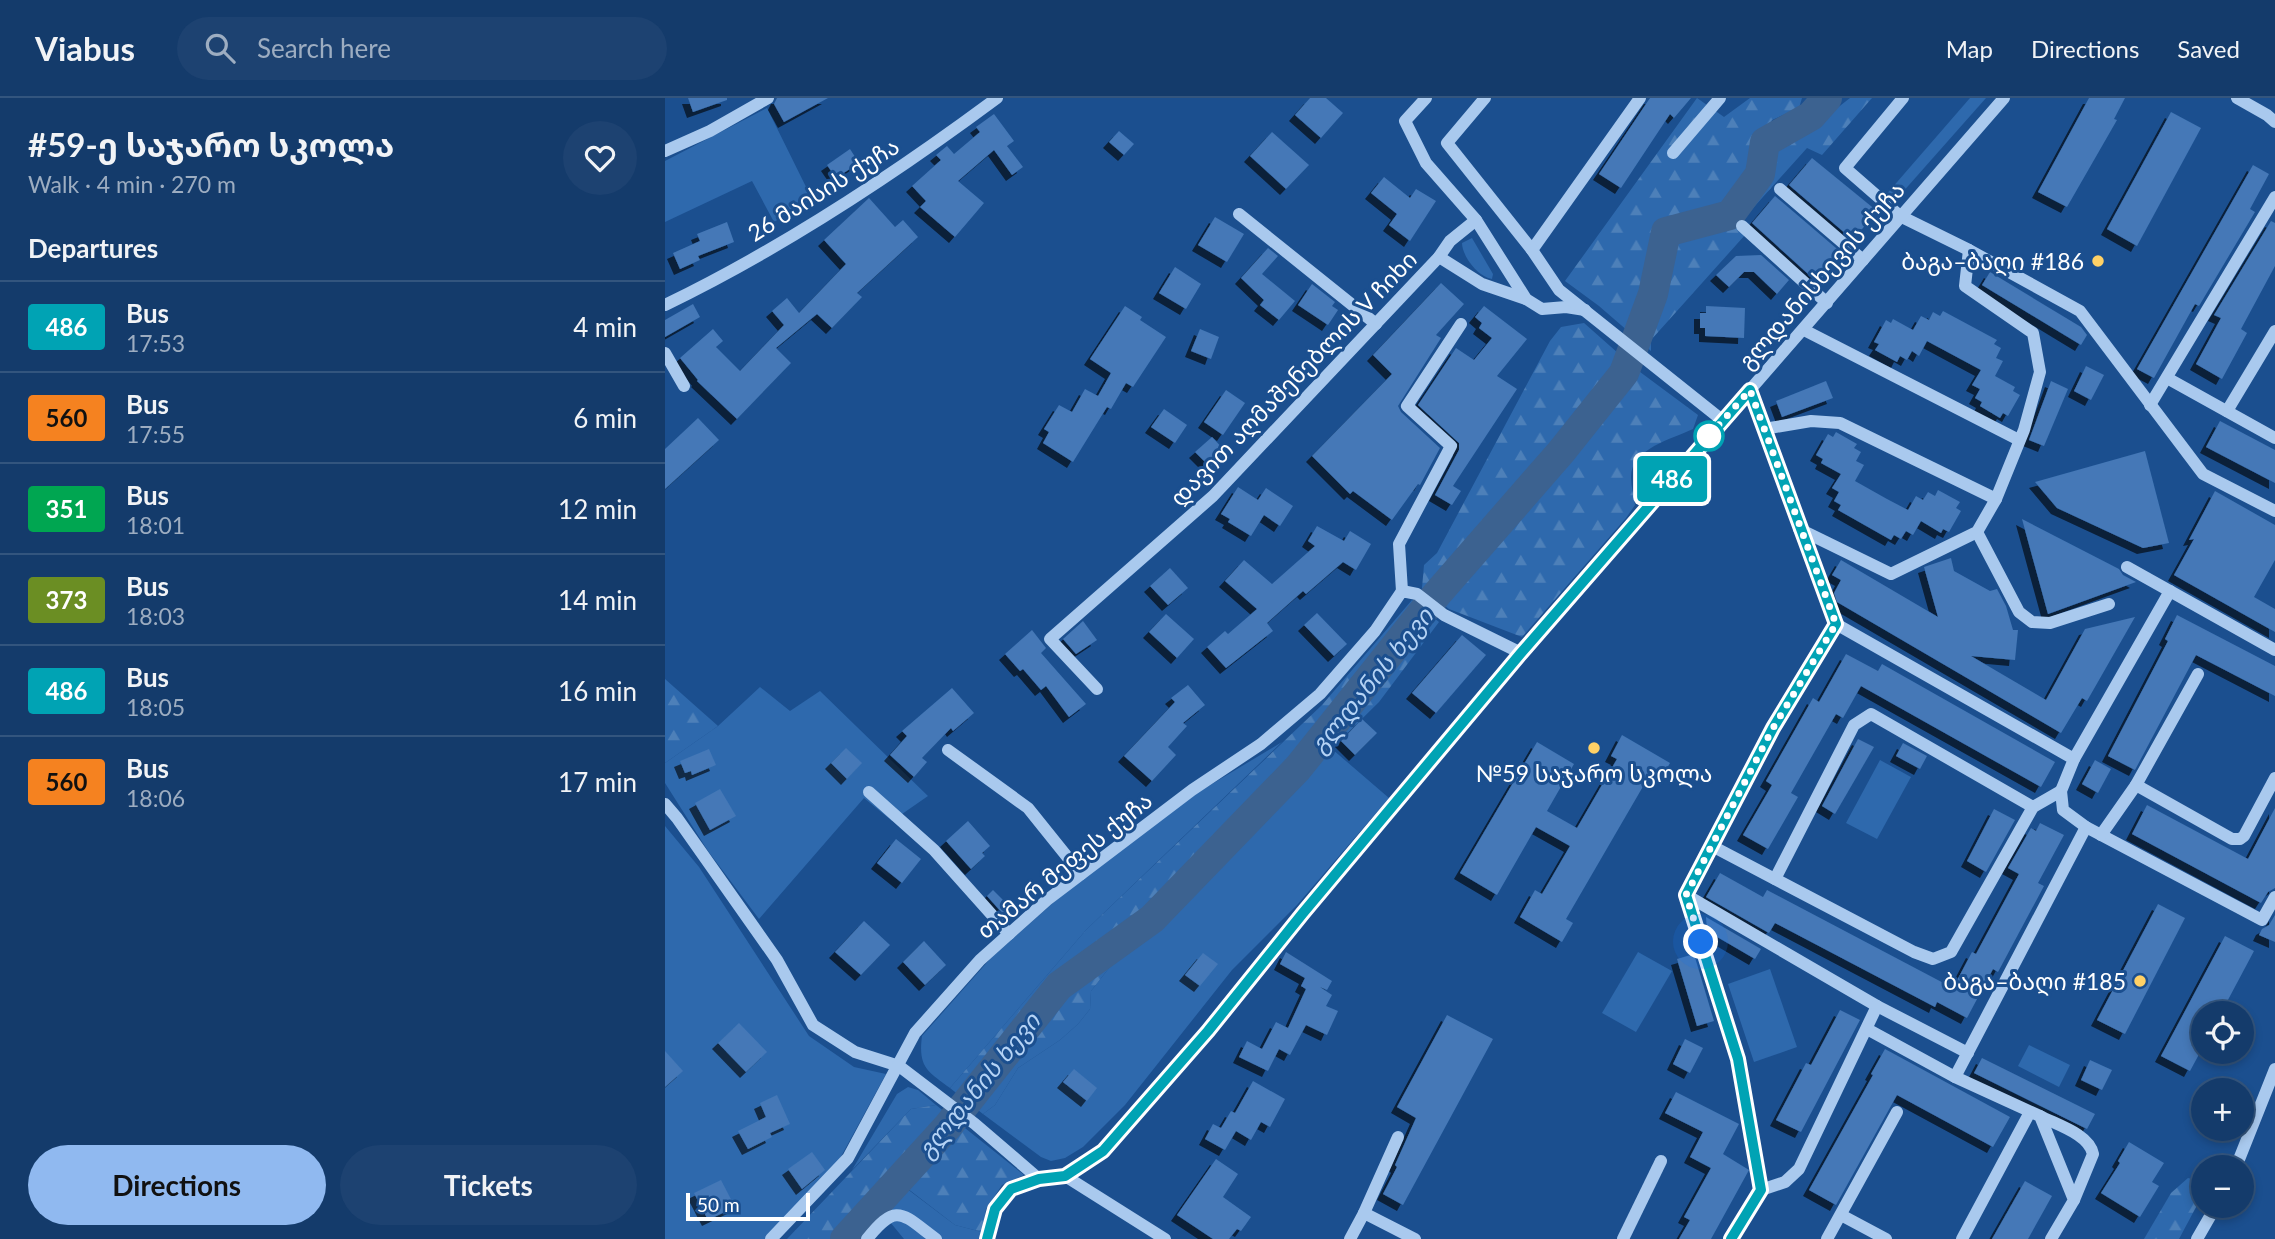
<!DOCTYPE html>
<meta charset="utf-8">
<style>
:root{--surface:#143b6b;--page:#1d4271;--text:#f1f3f6;--muted:#9dadc1;--line:#33557e;--accent:#90b9f0}
body{margin:0;font-family:Lato,"Noto Sans Georgian",sans-serif;background:var(--page);color:var(--text);height:100vh;display:flex;flex-direction:column;font-size:26px;white-space:nowrap}
*{box-sizing:border-box;margin:0}
p{font-size:23px;color:var(--muted)}
.icon{flex:none;width:38px;height:38px;fill:none;stroke:currentColor;stroke-width:2;stroke-linecap:round;stroke-linejoin:round}
.map{position:relative;flex:1;overflow:hidden}
.side{display:flex;flex-direction:column;background:var(--surface);width:665px}
.side>*{flex:none}
.badge{padding:0 14px;border-radius:5px;font-size:24px;line-height:46px}
.controls{position:absolute;left:1526px;top:903px;display:grid;gap:14px}
.controls a{display:grid;place-items:center;width:63px;height:63px;border-radius:50%;background:var(--surface);box-shadow:0 4px 10px #0003,0 0 0 2px var(--line);font-size:35px}
.scale{position:absolute;left:21px;bottom:18px;width:124px;box-sizing:border-box;padding-left:7px;border:4px solid #fff;border-top:0;font-size:19px;line-height:24px;white-space:nowrap;color:#fff;-webkit-text-stroke:5px #1b4f8f;paint-order:stroke}
.you{position:absolute;width:35px;height:35px;margin:-18px;border:5px solid #fff;border-radius:50%;background:#1a73e8;box-shadow:0 0 0 10px #1a73e833}
.map>.badge{position:absolute;translate:-50% -50%;box-shadow:0 0 0 4px #fff}
h2{padding:0 28px;font-size:26px;line-height:63px}
.round{display:grid;place-items:center;flex:none;width:74px;height:74px;border-radius:37px;background:var(--page)}
.headline{display:flex;align-items:center;justify-content:space-between;height:119px;padding:0 28px}
h1{font-size:33px;font-weight:700;line-height:52px}
.cta{display:flex;gap:14px;margin-top:auto;padding:14px 28px}
.cta a{flex:1;height:80px;border-radius:42px;background:var(--accent);color:#111;font-size:28px;font-weight:700;line-height:80px;text-align:center}
.cta a+a{background:var(--page);color:var(--text)}
ul{padding:0;list-style:none}
li{display:flex;align-items:center;gap:21px;height:91px;padding:0 28px;border-top:2px solid var(--line)}
li div{flex:1}
li b{display:block;font-size:26px}
li em{font-style:normal}
li .badge{min-width:77px;font-weight:700;text-align:center}
header{display:flex;align-items:center;gap:42px;box-sizing:border-box;height:98px;padding:0 35px;background:var(--surface);border-bottom:2px solid var(--line)}
header strong{font-size:33px}
nav{display:flex;gap:38px;margin-inline-start:auto;font-size:24px}
.search{width:490px;height:63px;background:var(--page);display:flex;align-items:center;gap:18px;box-sizing:border-box;padding:0 24px;border-radius:38px;color:var(--muted);font-size:26px}
main{display:flex;flex:1;min-height:0}
.map>svg:first-child{display:block}
.green{fill:#2e69ad}
.forest{fill:url(#forest-firs)}
.lines{fill:none;stroke-linecap:round;stroke-linejoin:round}
.river{stroke:#3c6290;stroke-width:30}
.building{fill:#4478b7;filter:url(#shadow)}
.minor{stroke:#a9c9ee;stroke-width:12}
.line-casing{stroke:#fff;stroke-width:16}
.line{stroke:#00a3b4;stroke-width:10}
.walk{stroke:#fff;stroke-width:7;stroke-dasharray:0 12.6}
.poi-dot{fill:#ffd166;stroke:#1b4f8f;stroke-width:2.5}
.stop-dot{fill:#fff;stroke:#00a3b4;stroke-width:3.5}
.labels{text-anchor:middle;dominant-baseline:central;stroke-width:6;stroke-linejoin:round;paint-order:stroke}
.street-label{font-size:23px;fill:#fff;stroke:#1b4f8f}
.poi-label{font-size:23px;fill:#fff;stroke:#1b4f8f;text-anchor:end}
.water-label{font-size:24px;font-style:italic;fill:#b5d3f5;stroke:#1b4f8f}
</style>
<header>
<strong>Viabus</strong>
<div class="search"><svg class="icon" aria-label="search" viewBox="0 0 24 24"><circle cx="10" cy="10" r="6"/><path d="M15 15l6 6"/></svg>Search here</div>
<nav><a>Map</a><a>Directions</a><a>Saved</a></nav>
</header>
<main>
<section class="side">
<div class="headline"><div><h1>#59-ე საჯარო სკოლა</h1><p>Walk · 4 min · 270 m</p></div><a class="round"><svg class="icon" aria-label="heart" viewBox="0 0 24 24"><path d="M12 20l-8-8c-3-5 5-10 8-4 3-6 11-1 8 4z"/></svg></a></div>
<h2>Departures</h2>
<ul>
<li><span class="badge" style="background:#00a3b4;color:#fff">486</span><div><b>Bus</b><p>17:53</p></div><em>4 min</em></li>
<li><span class="badge" style="background:#f58220;color:#111">560</span><div><b>Bus</b><p>17:55</p></div><em>6 min</em></li>
<li><span class="badge" style="background:#00a651;color:#fff">351</span><div><b>Bus</b><p>18:01</p></div><em>12 min</em></li>
<li><span class="badge" style="background:#6b8e23;color:#fff">373</span><div><b>Bus</b><p>18:03</p></div><em>14 min</em></li>
<li><span class="badge" style="background:#00a3b4;color:#fff">486</span><div><b>Bus</b><p>18:05</p></div><em>16 min</em></li>
<li><span class="badge" style="background:#f58220;color:#111">560</span><div><b>Bus</b><p>18:06</p></div><em>17 min</em></li>
</ul>
<div class="cta"><a>Directions</a><a>Tickets</a></div>
</section>
<div class="map">
<svg width="1610" height="1141" viewBox="0 0 1610 1141">
<defs>
<pattern id="forest-firs" width="22" height="20" patternUnits="userSpaceOnUse" patternTransform="scale(1.75)"><rect width="22" height="20" fill="#2e69ad"/><path d="M5 1l3.5 6h-7zM16 11l3.5 6h-7z" fill="#4d80b9"/></pattern>
<filter id="shadow"><feDropShadow dx="-6" dy="6" stdDeviation="0" flood-color="#0009"/></filter>
</defs>
<rect width="100%" height="100%" fill="#1b4f8f"/>
<g class="green">
<polygon points="1305,0 1321,0 1221,113 1213,106"/>
<polygon points="102,10 147,101 109,124 87,83 0,124 0,63"/>
<path d="M807,140L828,176L827,181C813,179 797,158 797,145Z"/>
<polygon points="95,589 125,613 155,593 263,698 227,723 199,700 94,821 43,753 0,685 0,665 53,628"/>
<path d="M617,644L421,832L285,990C262,973 253,969 257,938L325,861L398,796L532,695Z"/>
<polygon points="667,651 724,700 632,807 567,872 460,1007 418,1049 400,1060 386,1063 376,1059 318,1016 330,1007 353,970 395,942 413,926 425,911 426,893 444,870"/>
<polygon points="1215,662 1246,679 1212,741 1181,725"/>
<polygon points="0,728 34,769 144,938 189,969 221,976 167,1075 100,1141 0,1141"/>
<polygon points="973,854 1007,873 971,934 937,915"/>
<polygon points="1105,871 1132,949 1089,964 1063,886"/>
<polygon points="1364,947 1405,967 1394,989 1353,968"/>
<polygon points="243,989 253,992 271,1007 246,1011 187,1072 232,996"/>
<polygon points="237,1087 290,1127 317,1134 315,1141 239,1141 216,1113"/>
</g>
<g class="forest">
<polygon points="1032,0 1059,19 1085,0 1137,0 1134,10 1107,22 1099,39 1089,51 1090,56 1105,54 1125,47 1185,0 1207,0 1157,57 1142,50 1071,129 1080,137 986,242 986,253 934,208 900,183"/>
<path d="M919,225L971,271L1033,317L1028,331C1007,341 965,351 966,380C966,389 969,398 970,407L961,420L857,539L784,511L757,490L759,467L772,455L885,243L896,229Z"/>
<polygon points="747,502 774,524 714,604 444,870 426,893 425,911 413,926 395,942 353,970 330,1007 318,1016 285,990 421,832 657,607"/>
<polygon points="0,581 53,628 0,665"/>
<polygon points="271,1007 359,1077 337,1087 321,1111 317,1134 290,1127 238,1087 191,1141 122,1141 246,1011"/>
<polygon points="1523,1080 1534,1083 1538,1096 1514,1141 1479,1141 1506,1095"/>
</g>
<g class="lines">
<polyline class="river" points="180,1141 283,1028 394,888 487,821 633,670 772,496 896,354 959,275 988,196 1001,134 1065,117 1095,76 1100,44 1146,18 1162,0"/>
</g>
<g class="building">
<polygon points="23,0 62,0 62,2 28,14"/>
<polygon points="112,0 163,0 119,24 109,6"/>
<polygon points="645,0 661,0 678,15 656,40 630,17"/>
<polygon points="985,0 1026,0 1009,20 1005,16 956,90 934,76"/>
<polygon points="1424,0 1460,0 1449,21 1452,22 1402,109 1373,94"/>
<polygon points="1506,14 1536,30 1472,148 1442,131"/>
<polygon points="329,16 349,43 342,48 358,69 347,77 329,52 293,83 319,105 290,139 255,109 261,103 247,88 276,62 271,57 282,48 289,56 315,34 311,29"/>
<polygon points="454,33 469,46 459,57 444,44"/>
<polygon points="607,34 644,67 621,91 585,58"/>
<polygon points="185,51 194,65 171,80 162,67"/>
<polygon points="1147,60 1212,113 1188,142 1124,87"/>
<polygon points="1588,67 1604,76 1585,111 1590,114 1534,208 1530,206 1489,280 1472,271"/>
<polygon points="719,79 745,100 751,91 771,103 745,143 724,127 732,116 706,95"/>
<polygon points="1110,98 1178,156 1153,185 1087,125"/>
<polygon points="204,100 230,129 238,122 253,139 192,195 197,199 167,230 152,216 111,250 126,265 72,321 32,283 33,282 15,260 48,231 58,243 51,249 75,273 119,227 107,213 122,200 134,215 181,166 159,142"/>
<polygon points="550,119 579,136 562,164 533,147"/>
<polygon points="1606,123 1610,125 1610,168 1576,231 1582,235 1557,281 1531,266 1556,220 1549,217"/>
<polygon points="62,124 69,144 33,158 35,162 15,171 8,155 35,143 32,136"/>
<polygon points="603,150 613,158 597,176 630,203 614,222 595,207 599,202 576,180"/>
<polygon points="1096,157 1124,182 1112,196 1089,174 1079,174 1064,189 1051,177 1071,158"/>
<polygon points="510,169 536,186 521,211 494,195"/>
<polygon points="1325,174 1416,229 1422,237 1416,247 1317,187"/>
<polygon points="776,185 799,206 771,237 776,240 733,308 736,314 775,350 755,387 753,386 727,422 688,393 685,396 647,358 727,276 708,257"/>
<polygon points="647,186 670,204 667,208 673,212 663,227 633,207"/>
<polygon points="28,206 35,219 0,239 0,222"/>
<polygon points="460,208 477,219 475,222 501,239 468,289 461,285 446,311 442,309 408,364 378,345 384,334 379,331 394,307 407,314 420,291 433,298 446,275 425,261"/>
<polygon points="819,208 862,241 832,278 852,291 788,388 796,393 787,407 770,397 794,352 794,345 753,307 791,250 809,262 827,240 814,230 817,225 810,219"/>
<polygon points="1041,208 1080,210 1079,240 1040,238 1040,230 1035,230 1035,215 1041,215"/>
<polygon points="1278,213 1332,242 1329,246 1336,250 1331,260 1338,263 1330,278 1350,289 1348,293 1355,297 1343,318 1338,315 1335,320 1315,308 1317,304 1310,300 1315,291 1307,287 1316,272 1262,243 1254,258 1247,253 1242,262 1235,258 1232,264 1210,252 1214,246 1209,244 1221,222 1226,225 1228,221 1248,232 1256,218 1264,222 1268,214 1275,218"/>
<polygon points="535,231 554,239 546,261 526,253"/>
<polygon points="1421,268 1439,277 1426,302 1409,293"/>
<polygon points="1161,283 1168,300 1117,319 1111,303"/>
<polygon points="1386,283 1403,291 1379,348 1364,342"/>
<polygon points="561,292 580,305 558,337 539,324"/>
<polygon points="499,311 522,327 510,345 486,329"/>
<polygon points="33,320 54,342 0,391 0,351"/>
<polygon points="1555,323 1610,352 1610,385 1541,349"/>
<polygon points="1171,334 1192,346 1189,350 1196,354 1191,363 1199,367 1190,383 1222,401 1243,412 1251,398 1258,402 1263,394 1270,398 1273,392 1295,404 1291,410 1296,413 1284,434 1278,431 1276,435 1256,423 1248,437 1241,433 1236,441 1229,437 1226,442 1173,412 1176,407 1169,403 1174,394 1167,390 1176,376 1156,365 1158,361 1151,357 1163,336 1168,339"/>
<polygon points="547,339 561,354 545,369 530,354"/>
<polygon points="1480,353 1504,445 1478,450 1392,410 1370,384"/>
<polygon points="573,389 593,402 601,390 628,408 615,428 599,417 586,438 563,424 565,421 556,416"/>
<polygon points="1550,393 1610,427 1610,462 1589,499 1610,511 1610,534 1509,477 1529,441 1524,442"/>
<polygon points="1357,421 1454,471 1458,477 1471,484 1383,516"/>
<polygon points="652,428 679,443 685,433 706,446 691,472 678,464 641,496 638,493 602,525 608,533 561,570 542,549 560,533 563,536 592,511 560,483 579,462 607,486 650,448 643,443"/>
<polygon points="1286,460 1289,473 1325,493 1332,491 1341,508 1348,532 1353,532 1350,562 1306,558 1381,602 1420,531 1470,519 1422,603 1417,600 1396,635 1172,504 1169,495 1176,482 1167,477 1176,462 1273,519 1259,469"/>
<polygon points="505,470 523,490 503,507 485,488"/>
<polygon points="652,515 682,546 669,558 639,527"/>
<polygon points="501,516 529,541 512,560 484,534"/>
<polygon points="1512,517 1610,568 1610,598 1531,557 1470,672 1443,658 1503,543 1500,541"/>
<polygon points="418,523 432,542 411,556 398,541"/>
<polygon points="367,532 381,550 376,555 421,606 404,619 381,588 376,592 358,571 355,573 340,556"/>
<polygon points="797,537 821,557 771,615 747,595"/>
<polygon points="1181,556 1213,573 1217,566 1390,664 1376,689 1196,588 1178,620 1171,616 1126,695 1133,699 1103,751 1078,737 1107,687 1101,683 1148,600 1154,604"/>
<polygon points="523,587 540,607 518,625 522,628 503,649 511,657 487,683 459,658 510,604 506,600"/>
<polygon points="287,590 309,615 288,633 286,630 257,660 262,664 249,679 225,657 242,638 237,633"/>
<polygon points="697,621 712,635 690,657 676,643"/>
<polygon points="957,637 1005,665 997,679 987,673 901,821 908,825 897,844 855,819 870,792 877,796 905,748 871,729 832,797 795,775 872,644 909,666 882,713 912,730 952,661 946,658"/>
<polygon points="1193,641 1209,649 1170,716 1157,708"/>
<polygon points="1238,645 1262,658 1255,671 1231,658"/>
<polygon points="181,650 197,665 182,681 166,665"/>
<polygon points="44,651 51,667 27,677 26,673 20,675 15,663"/>
<polygon points="1430,662 1446,671 1433,695 1417,686"/>
<polygon points="55,691 71,718 45,732 30,705"/>
<polygon points="1482,707 1583,761 1610,710 1610,790 1603,794 1596,805 1467,736"/>
<polygon points="1329,711 1350,722 1321,774 1302,763"/>
<polygon points="303,723 325,748 317,755 320,758 306,771 281,743"/>
<polygon points="1375,725 1399,737 1373,785 1379,788 1333,874 1328,871 1302,920 1272,904 1270,909 1110,825 1104,835 1041,799 1055,775 1098,799 1102,792 1288,890 1307,854 1311,856 1354,776 1343,770 1366,730 1371,733"/>
<polygon points="231,741 256,761 237,785 212,765"/>
<polygon points="328,792 345,809 338,816 322,798"/>
<polygon points="1493,806 1520,820 1460,936 1432,922"/>
<polygon points="1610,817 1610,844 1594,837 1597,831 1604,827"/>
<polygon points="1041,819 1096,851 1090,861 1042,833"/>
<polygon points="199,823 225,847 196,877 170,854"/>
<polygon points="1560,838 1589,853 1556,915 1538,915 1538,949 1525,973 1496,958"/>
<polygon points="259,843 281,867 260,887 238,864"/>
<polygon points="621,854 667,883 662,892 655,889 667,897 661,908 673,913 662,937 641,927 625,957 614,951 603,973 574,959 582,943 597,951 611,924 623,930 641,891 636,888 640,880 615,866"/>
<polygon points="538,855 553,866 535,888 520,877"/>
<polygon points="1029,856 1049,923 1032,928 1012,861"/>
<polygon points="1175,912 1195,922 1136,1034 1111,1022 1141,965 1146,967"/>
<polygon points="782,917 828,941 738,1107 718,1096 732,1069 730,1067 751,1020 732,1009"/>
<polygon points="74,925 102,954 81,974 53,945"/>
<polygon points="1020,941 1038,950 1025,975 1008,966"/>
<polygon points="1220,951 1345,1019 1328,1049 1232,997 1171,1107 1144,1092 1208,977 1206,976"/>
<polygon points="0,953 18,973 0,989"/>
<polygon points="1317,960 1430,1016 1422,1031 1309,975"/>
<polygon points="1425,962 1447,972 1437,992 1416,982"/>
<polygon points="409,971 432,990 422,1003 398,984"/>
<polygon points="588,983 620,1001 605,1029 596,1024 586,1042 571,1033 560,1052 540,1041 548,1026 556,1030 566,1013 570,1015"/>
<polygon points="1011,994 1074,1026 1058,1056 1084,1072 1046,1141 1014,1141 1025,1122 1019,1119 1046,1070 1025,1059 1038,1034 1000,1015"/>
<polygon points="112,997 125,1026 105,1035 107,1039 83,1051 73,1033 101,1019 95,1005"/>
<polygon points="1464,1044 1499,1065 1487,1084 1494,1088 1475,1119 1436,1095 1455,1065 1453,1063"/>
<polygon points="147,1054 160,1072 137,1091 123,1071"/>
<polygon points="551,1061 573,1076 558,1099 586,1119 576,1133 572,1131 564,1141 548,1141 512,1117"/>
<polygon points="56,1082 70,1109 43,1122 29,1095"/>
<polygon points="1360,1083 1387,1098 1363,1141 1327,1141"/>
</g>
<g class="lines">
<g class="minor">
<polyline points="761,0 740,23 761,65 811,122 861,201 877,211 901,209 920,212"/>
<polyline points="820,0 782,45 867,152 975,0"/>
<polyline points="1238,0 1180,70 1235,118 1304,152 1415,213 1538,376 1610,413"/>
<polyline points="1572,0 1602,17 1610,24"/>
<polyline points="0,53 45,33 103,0"/>
<polyline points="1008,55 1055,0"/>
<polyline points="1115,91 1198,162"/>
<polyline points="574,116 711,226"/>
<polyline points="1077,128 1162,205"/>
<polyline points="867,152 894,192 1057,322"/>
<polyline points="774,159 785,143 811,122"/>
<path d="M0,207C118,150 227,78 332,0"/>
<polyline points="1139,232 1354,342"/>
<polyline points="0,255 19,288"/>
<polyline points="1502,280 1610,340"/>
<polyline points="1085,292 1171,526 1108,630 1021,797 1073,961 1096,1092"/>
<polyline points="1485,307 1610,99"/>
<polyline points="1562,313 1610,233"/>
<polyline points="1099,331 1146,323 1175,325 1331,401"/>
<polyline points="1134,431 1226,476 1312,434 1331,401 1359,332 1375,274 1368,235 1300,188 1304,152"/>
<polyline points="1312,434 1354,514 1367,524 1385,525 1444,506"/>
<polyline points="1462,469 1610,552"/>
<polyline points="737,493 734,446 786,348 742,308 796,226"/>
<polyline points="1171,526 1409,661 1396,693 1398,712 1421,729 1597,822 1610,799"/>
<polyline points="432,591 385,541 548,398 774,159 817,186 861,201"/>
<polyline points="283,652 363,710 416,776"/>
<polyline points="1409,661 1505,493"/>
<polyline points="1471,687 1567,741 1575,741 1579,738 1610,680"/>
<polyline points="204,694 269,752 344,836"/>
<polyline points="0,706 12,720 112,862 148,927 190,954 234,968 310,1026 374,1081"/>
<polyline points="1436,737 1471,687 1533,576"/>
<polyline points="1047,748 1249,854 1268,861 1286,854 1368,709 1396,693"/>
<polyline points="1110,781 1189,627 1206,616 1368,709"/>
<polyline points="1021,797 1212,908 1134,1071 1120,1084 1096,1092 1066,1141"/>
<polyline points="1212,908 1303,955"/>
<polyline points="1202,931 1290,979 1375,1018 1409,1102 1386,1141"/>
<polyline points="1290,979 1421,729"/>
<path d="M1375,1018C1392,1027 1424,1036 1428,1056L1409,1102"/>
<polyline points="1571,1069 1610,971"/>
<polyline points="400,1078 437,1053 543,933 638,815 856,555 1339,0"/>
<polyline points="699,1115 733,1039"/>
<polyline points="1176,1117 1221,1141"/>
<polyline points="106,1141 183,1060 250,935 315,862 382,802 527,692 596,646 655,596 710,533 737,493 752,496 779,517 856,555"/>
<path d="M202,1141C232,1103 237,1116 271,1141"/>
<polyline points="322,1141 330,1111 346,1091 374,1081 400,1078 500,1141"/>
<polyline points="685,1141 699,1115 750,1141"/>
<polyline points="958,1141 996,1063"/>
<polyline points="1162,1141 1232,1014"/>
<polyline points="1297,1141 1365,1014"/>
<polyline points="1532,1141 1551,1108"/>
</g>
</g>
<g class="lines">
<defs>
<polyline id="line" points="322,1141 330,1111 346,1091 374,1081 400,1078 438,1053 543,933 638,815 856,555 1085,292 1171,526 1108,630 1021,797 1073,961 1096,1092 1066,1141"/>
</defs>
<use href="#line" class="line-casing"/>
<use href="#line" class="line"/>
<polyline class="walk" points="1036,844 1021,797 1108,630 1171,526 1085,292 1044,338"/>
</g>
<g class="poi-dot">
<circle cx="1433" cy="163" r="7"/>
<circle cx="929" cy="650" r="7"/>
<circle cx="1475" cy="883" r="7"/>
</g>
<circle class="stop-dot" cx="1044" cy="338" r="14"/>
<g class="labels">
<g class="street-label">
<text transform="translate(158 91) rotate(-32)">26 მაისის ქუჩა</text>
<text transform="translate(1156 177) rotate(-49)">გლდანისხევის ქუჩა</text>
<text transform="translate(628 280) rotate(-46)">დავით აღმაშენებლის V ჩიხი</text>
<text transform="translate(399 767) rotate(-39)">თამარ მეფეს ქუჩა</text>
</g>
<g class="poi-label">
<text x="1419" y="163">ბაგა–ბაღი #186</text>
<text x="929" y="675" text-anchor="middle">№59 საჯარო სკოლა</text>
<text x="1461" y="883">ბაგა–ბაღი #185</text>
</g>
<g class="water-label">
<text transform="translate(706 582) rotate(-51)">გლდანის ხევი</text>
<text transform="translate(313 987) rotate(-51)">გლდანის ხევი</text>
</g>
</g>
</svg>
<div class="controls">
<a><svg class="icon" aria-label="locate" viewBox="0 0 24 24"><circle cx="12" cy="12" r="6"/><path d="M12 2v4M12 18v4M2 12h4M18 12h4"/></svg></a>
<a>+</a>
<a>−</a>
</div>
<div class="scale">50 m</div>
<div class="you" style="left:1036px;top:844px"></div>
<b class="badge" style="left:1007px;top:381px;background:#00a3b4;color:#fff">486</b>
</div>
</main>
